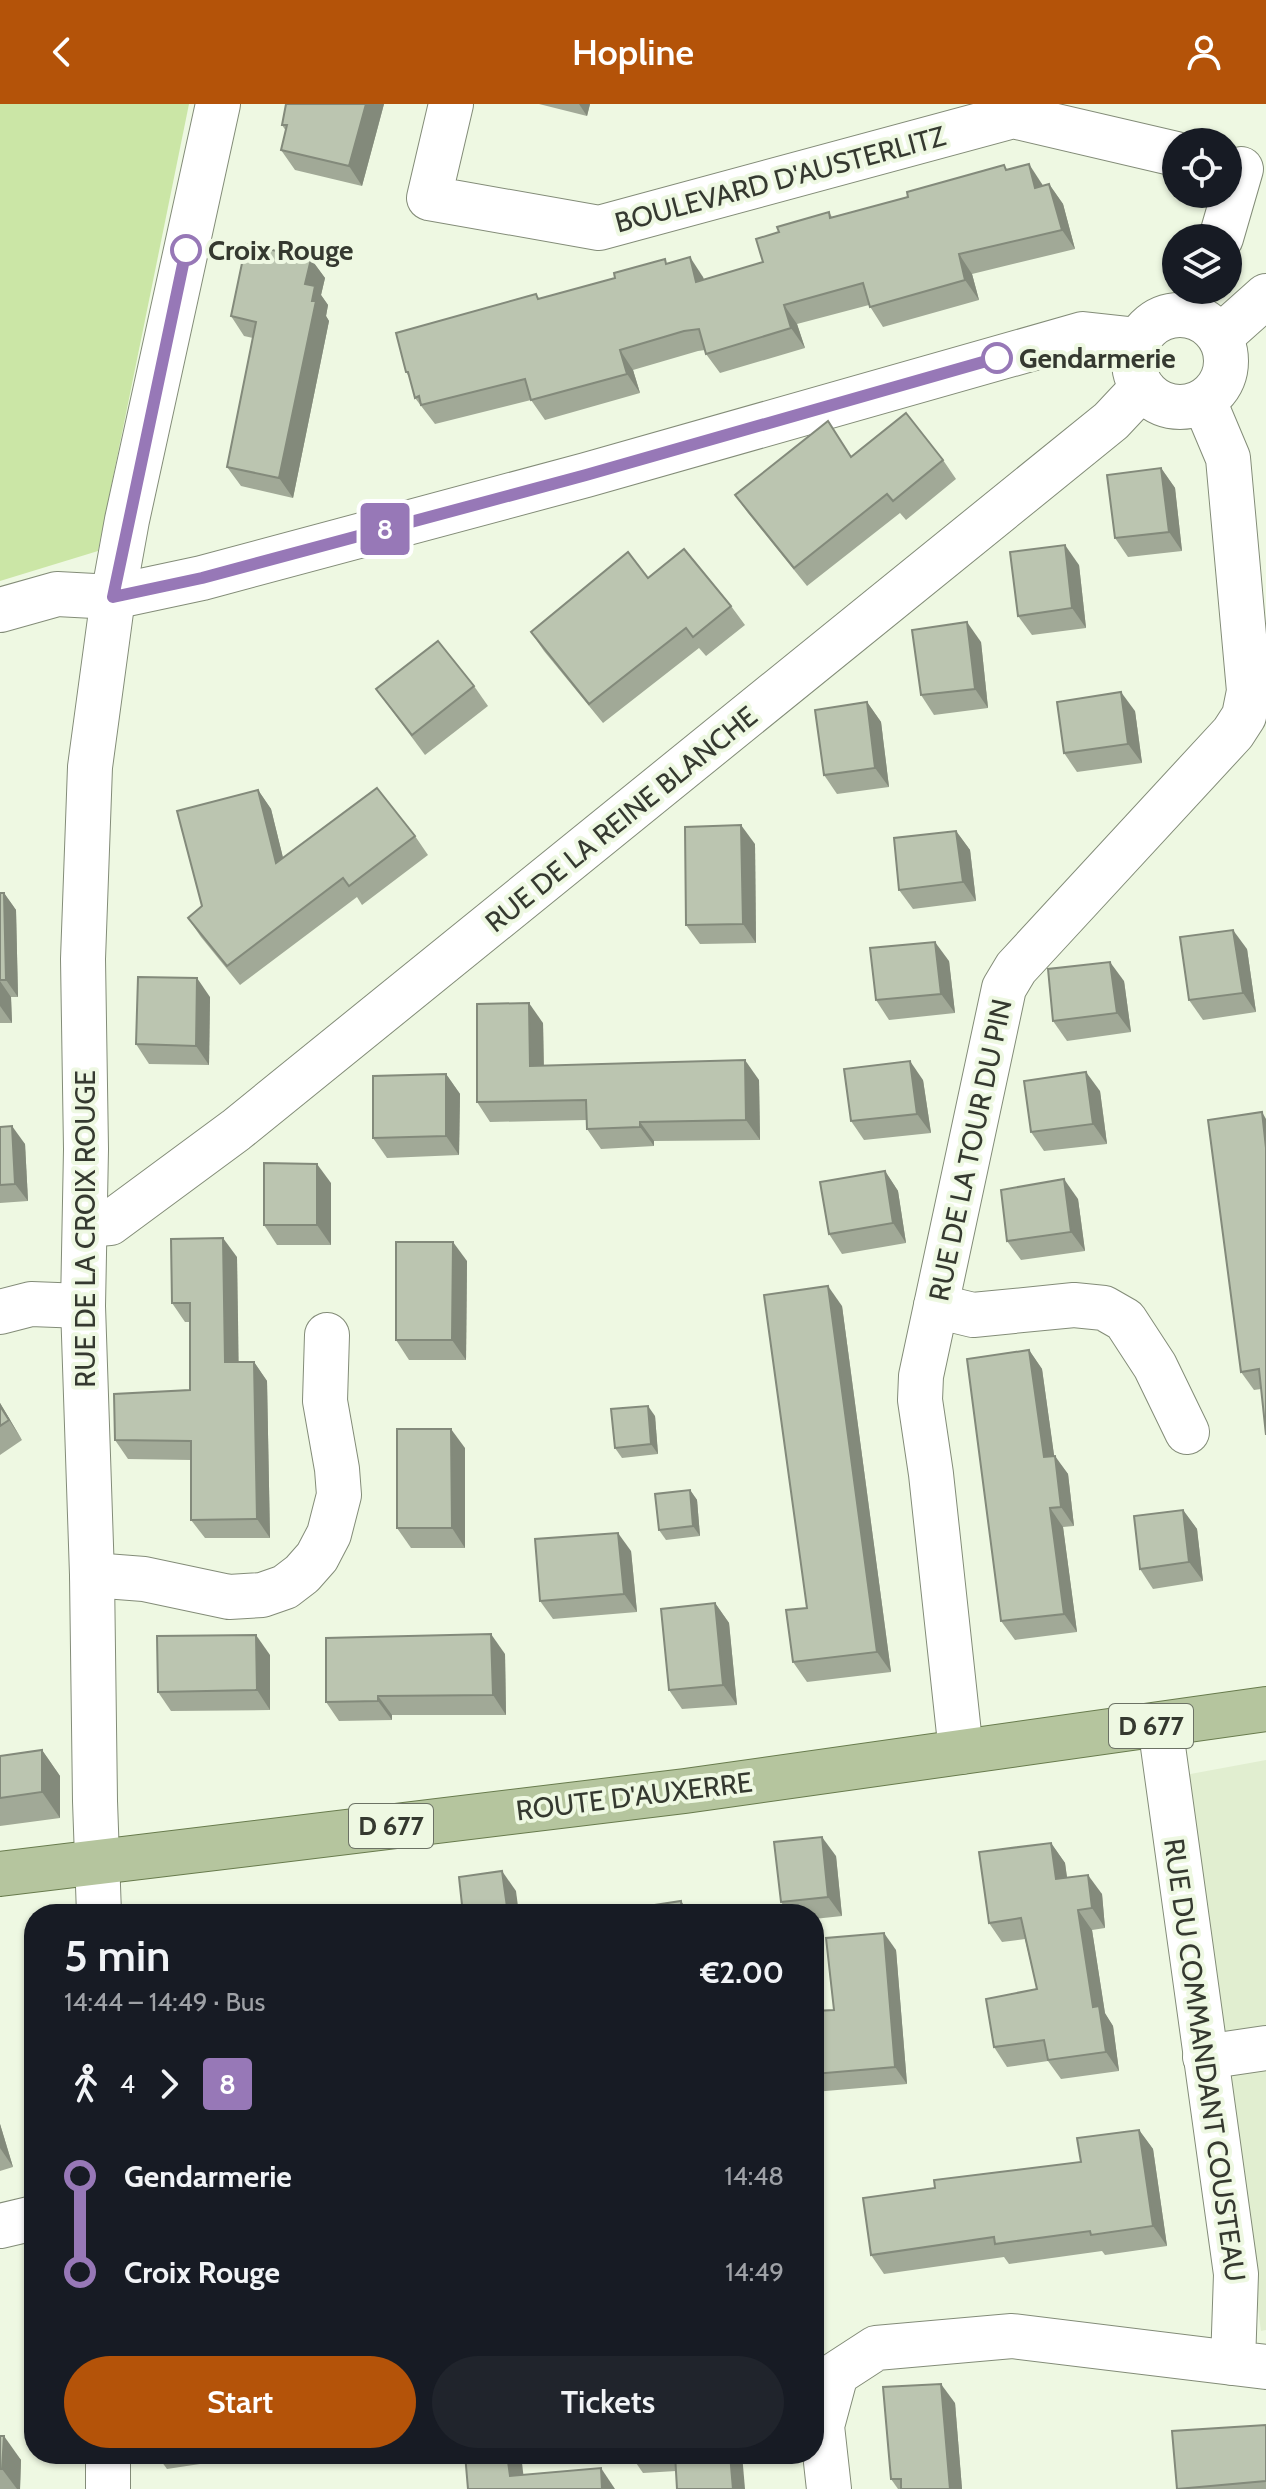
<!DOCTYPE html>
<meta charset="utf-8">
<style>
:root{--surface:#171b24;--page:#20242c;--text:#f1f3f6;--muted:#9ea1a6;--accent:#b45309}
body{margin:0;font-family:Cabin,sans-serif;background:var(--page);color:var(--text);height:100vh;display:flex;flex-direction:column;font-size:30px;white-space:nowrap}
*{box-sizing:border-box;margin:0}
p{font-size:26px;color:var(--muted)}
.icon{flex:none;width:44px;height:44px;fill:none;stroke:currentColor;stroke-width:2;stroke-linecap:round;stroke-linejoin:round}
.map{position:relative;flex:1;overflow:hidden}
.sheet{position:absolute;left:24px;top:1800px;width:800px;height:560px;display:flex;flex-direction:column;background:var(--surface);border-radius:32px;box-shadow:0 2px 6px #0004}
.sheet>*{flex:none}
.badge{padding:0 16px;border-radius:6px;font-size:28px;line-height:52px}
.buttons{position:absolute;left:1162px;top:24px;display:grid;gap:16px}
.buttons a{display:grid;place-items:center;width:80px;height:80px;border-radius:50%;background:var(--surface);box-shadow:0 2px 6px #0004;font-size:40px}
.map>.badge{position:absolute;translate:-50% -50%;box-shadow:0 0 0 4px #fff}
.legs{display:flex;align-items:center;gap:12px;height:88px;padding:0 40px;font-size:26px}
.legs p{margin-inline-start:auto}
.headline{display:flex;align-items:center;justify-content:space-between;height:136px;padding:0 40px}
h1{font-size:44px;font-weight:600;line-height:60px}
.cta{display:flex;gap:16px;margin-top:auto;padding:16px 40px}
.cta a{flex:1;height:92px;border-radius:48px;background:var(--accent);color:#fff;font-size:32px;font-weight:600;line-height:92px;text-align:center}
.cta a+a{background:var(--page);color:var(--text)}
ul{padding:0 40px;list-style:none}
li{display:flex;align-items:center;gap:28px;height:96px;font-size:30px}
li i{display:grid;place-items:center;width:12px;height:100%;margin:0 10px;background:currentColor}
li i::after{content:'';width:20px;height:20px;margin:-10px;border:6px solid;border-radius:50%;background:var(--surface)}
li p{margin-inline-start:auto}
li:first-child i{background:linear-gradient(#0000 50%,currentColor 0)}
li:last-child i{background:linear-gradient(currentColor 50%,#0000 0)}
header{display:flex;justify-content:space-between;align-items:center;height:104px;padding:0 40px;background:var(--accent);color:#fff;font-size:36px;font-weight:600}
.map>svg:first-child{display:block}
.built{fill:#e1eed0}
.green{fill:#cbe6a6}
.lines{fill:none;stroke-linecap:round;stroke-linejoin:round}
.minor-casing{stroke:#838c78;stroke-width:46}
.major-casing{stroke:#687b4d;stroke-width:46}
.minor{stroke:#fff;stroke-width:44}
.major{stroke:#b5c59e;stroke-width:44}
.wall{fill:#a1a997}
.shaded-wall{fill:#838a7b}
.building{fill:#bbc5b0;stroke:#838a7b;stroke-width:2}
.line-1-casing{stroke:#fff;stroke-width:18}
.line-1{stroke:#9778b7;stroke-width:12}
.stop-1-dot{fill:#fff;stroke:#9778b7;stroke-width:4}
.labels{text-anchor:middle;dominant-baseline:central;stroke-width:8;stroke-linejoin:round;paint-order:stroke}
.shield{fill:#eef8e2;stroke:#6c7265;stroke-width:2}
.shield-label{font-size:26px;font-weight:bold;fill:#353930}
.street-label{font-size:28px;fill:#353930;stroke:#eef8e2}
.stop-label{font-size:28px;font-weight:bold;fill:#353930;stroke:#eef8e2;text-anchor:start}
</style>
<header><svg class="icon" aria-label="back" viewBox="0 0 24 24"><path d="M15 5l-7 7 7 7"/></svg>Hopline<svg class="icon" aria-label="person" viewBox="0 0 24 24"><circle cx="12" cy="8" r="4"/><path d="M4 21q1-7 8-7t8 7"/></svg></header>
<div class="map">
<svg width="1266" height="2385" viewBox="0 0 1266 2385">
<rect width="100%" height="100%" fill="#eef8e2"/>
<polygon class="built" points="1266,1656 1266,2226 1261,2227 1185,1671"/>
<polygon class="green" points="0,0 189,0 98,447 0,477"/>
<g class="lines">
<defs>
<g id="minor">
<polyline points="451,0 429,94 599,124 1013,12 1176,50"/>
<polyline points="1221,134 1241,65"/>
<circle cx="1180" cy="257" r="46"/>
<polyline points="1220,233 1266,192"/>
<polyline points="0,506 57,490 113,493 202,474 586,371 1083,230 1138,236"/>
<polyline points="85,1121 110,1119 236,1026 1111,317 1142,284"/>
<polyline points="936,1202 973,1211 1074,1201 1104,1204 1125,1216 1155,1262 1187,1328"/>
<polyline points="0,1208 31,1200 83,1202"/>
<polyline points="92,1471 144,1475 229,1493 262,1491 285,1483 302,1470 317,1453 329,1430 339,1391 337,1365 325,1297 327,1231"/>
<polyline points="1160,1621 1236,2170 1233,2259 1266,2263"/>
<polyline points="961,1648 931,1370 920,1296 921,1272 1004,884 1016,864 1233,629 1244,612 1249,587 1228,354 1204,297"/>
<polyline points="99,1810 95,1697 92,1471 83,1202 86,1045 83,855 90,663 113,493 127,416 218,0"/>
<polyline points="1205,1953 1266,1944"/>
<polyline points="0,2122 34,2114"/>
<polyline points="108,2385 108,2350"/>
<polyline points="829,2385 822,2322 836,2270 876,2244 1012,2232 1233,2259"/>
</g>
<polyline id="major" points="0,1770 685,1687 1266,1605"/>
</defs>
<use href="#minor" class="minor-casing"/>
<use href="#major" class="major-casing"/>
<use href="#minor" class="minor"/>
<use href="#major" class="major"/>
</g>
<g class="wall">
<polygon points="286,0 384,0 362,82 295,66 281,46 286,27 282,21"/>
<polygon points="539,0 590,0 587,12"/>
<polygon points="1004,61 1007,66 1042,80 1043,82 1049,80 1063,100 1075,145 972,170 979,196 883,223 869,201 797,220 805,244 720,269 706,250 705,246 698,247 633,266 640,289 545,316 531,296 435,320 415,294 410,274 406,268 540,195 668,159 703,173 704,176 763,158 779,128 829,108 832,113 908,93"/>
<polygon points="311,155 325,174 321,191 328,201 326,212 329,217 293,394 241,382 227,363 253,234 244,232 231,212"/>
<polygon points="828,317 851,353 943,356 956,375 906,416 900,409 807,482 748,409 735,391"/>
<polygon points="1161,364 1175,384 1182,447 1128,453 1115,434"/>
<polygon points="1079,461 1086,524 1032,531 1018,512"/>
<polygon points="648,474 731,502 745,521 706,552 699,544 603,619 544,547 531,528"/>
<polygon points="981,538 988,604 934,611 921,591"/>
<polygon points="474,582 488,602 425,651 376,585"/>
<polygon points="867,598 881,618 889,683 837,690 824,671"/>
<polygon points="1135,607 1142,659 1077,668 1064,649"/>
<polygon points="258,686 271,705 283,754 415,732 428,751 362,801 357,793 240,881 201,833 188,814 202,802"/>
<polygon points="956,727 970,746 976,797 913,805 899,786"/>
<polygon points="755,740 756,839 700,840 686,821"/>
<polygon points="0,789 4,789 16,806 18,893 11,893 12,919 0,919"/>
<polygon points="1247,845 1256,908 1203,916 1189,896"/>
<polygon points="949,857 955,909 889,916 876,896"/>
<polygon points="1124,877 1131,928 1067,937 1053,917"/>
<polygon points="210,893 209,961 149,960 136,940"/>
<polygon points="543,919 544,962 759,976 760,1036 654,1037 654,1042 601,1045 587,1025 587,1016 490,1018 477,998"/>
<polygon points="446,970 460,990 459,1051 387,1054 373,1034"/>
<polygon points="923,976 931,1029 864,1036 851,1017"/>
<polygon points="1100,987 1107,1040 1044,1047 1031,1028"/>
<polygon points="1262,1008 1261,1285 1254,1286 1241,1268"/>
<polygon points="0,1023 25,1040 28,1097 0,1099"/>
<polygon points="885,1067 898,1087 906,1139 842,1150 829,1130"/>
<polygon points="331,1079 331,1141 277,1141 264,1121"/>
<polygon points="1078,1095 1085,1147 1021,1156 1007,1137"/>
<polygon points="237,1153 238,1258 254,1258 267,1277 270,1434 205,1434 191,1416 191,1356 128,1355 115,1336 190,1286 190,1218 185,1218 172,1199"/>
<polygon points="467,1157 466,1256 409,1256 396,1236"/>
<polygon points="842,1202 891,1568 807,1578 793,1558 807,1504"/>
<polygon points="1029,1246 1042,1265 1054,1352 1068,1370 1074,1422 1063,1423 1077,1528 1015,1536 1001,1517"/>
<polygon points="0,1299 22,1336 0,1351"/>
<polygon points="655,1312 658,1350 622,1354 615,1344"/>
<polygon points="465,1344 465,1444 411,1444 397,1424"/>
<polygon points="690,1386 697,1396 700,1432 666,1436 659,1426"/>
<polygon points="1183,1406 1197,1425 1203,1477 1153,1485 1140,1465"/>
<polygon points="631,1447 637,1508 553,1515 540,1497"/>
<polygon points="715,1499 729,1519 737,1601 682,1605 669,1586"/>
<polygon points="505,1550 506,1611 392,1611 392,1616 339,1617 326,1598"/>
<polygon points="270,1551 270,1606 171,1607 158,1588"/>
<polygon points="42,1646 60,1672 60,1714 0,1722 0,1652"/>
<polygon points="1051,1739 1065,1759 1067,1774 1102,1790 1105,1824 1092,1826 1105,1910 1113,1922 1119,1967 1061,1975 1048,1957 1007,1963 994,1943 1037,1885 1025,1835 1002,1838 989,1819"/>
<polygon points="836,1752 842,1812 814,1815 814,1810 790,1810 781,1798"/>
<polygon points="896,1846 907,1980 814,1988 814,1907 834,1906"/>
<polygon points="0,2020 13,2063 0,2067"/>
<polygon points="1139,2026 1153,2045 1167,2142 1105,2151 1102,2147 1009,2160 1004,2153 884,2170 871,2151 935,2084 1081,2058"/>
<polygon points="955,2299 962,2385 898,2385 891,2375"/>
<polygon points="1266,2321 1266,2385 1177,2385"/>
<polygon points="0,2332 21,2356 20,2385 0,2385"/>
<polygon points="156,2350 239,2350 239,2354 167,2365"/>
<polygon points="630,2350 742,2350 676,2367 643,2369"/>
</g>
<g class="shaded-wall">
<polygon points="366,0 384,0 362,82 349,62"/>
<polygon points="579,0 590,0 587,12"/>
<polygon points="1029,60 1042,80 1049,103 1035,84"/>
<polygon points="1049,80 1063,100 1075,145 1062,126"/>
<polygon points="959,150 972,170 979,196 965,176"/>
<polygon points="690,153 703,173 710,197 696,178"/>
<polygon points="311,155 325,174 321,191 328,201 326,212 329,217 293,394 279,374 305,180"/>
<polygon points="784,201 797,220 805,244 791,224"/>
<polygon points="620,246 633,266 640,289 627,270"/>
<polygon points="1161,364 1175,384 1182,447 1169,428"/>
<polygon points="1065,441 1079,461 1086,524 1072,504"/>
<polygon points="967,518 981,538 988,604 975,585"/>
<polygon points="1121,588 1135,607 1142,659 1128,640"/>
<polygon points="867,598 881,618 889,683 875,664"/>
<polygon points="258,686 271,705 289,778 276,759"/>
<polygon points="741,721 755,740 756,839 743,820"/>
<polygon points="956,727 970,746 976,797 963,778"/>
<polygon points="4,789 16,806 18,893 6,876"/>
<polygon points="1233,826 1247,845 1256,908 1243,889"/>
<polygon points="935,838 949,857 955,909 941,890"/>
<polygon points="1110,858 1124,877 1131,928 1117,909"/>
<polygon points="197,874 210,893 209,961 196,942"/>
<polygon points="0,877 11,893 12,919 0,902"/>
<polygon points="529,899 543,919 544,982 530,962"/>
<polygon points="745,956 759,976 760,1036 746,1016"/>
<polygon points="910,957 923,976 931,1029 917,1010"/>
<polygon points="1086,968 1100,987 1107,1040 1093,1020"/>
<polygon points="446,970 460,990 459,1051 446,1032"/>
<polygon points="1262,1008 1266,1015 1266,1044"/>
<polygon points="640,1018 654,1037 654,1042 640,1023"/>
<polygon points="12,1022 25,1040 28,1097 15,1080"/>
<polygon points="317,1060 331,1079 331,1141 317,1121"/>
<polygon points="885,1067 898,1087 906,1139 893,1119"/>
<polygon points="1064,1075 1078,1095 1085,1147 1071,1128"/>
<polygon points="223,1134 237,1153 239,1277 225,1258"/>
<polygon points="453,1138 467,1157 466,1256 452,1236"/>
<polygon points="828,1182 842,1202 891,1568 877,1548"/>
<polygon points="1029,1246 1042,1265 1057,1372 1044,1353"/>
<polygon points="254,1258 267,1277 270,1434 257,1415"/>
<polygon points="0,1299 22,1336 0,1302"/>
<polygon points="648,1302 655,1312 658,1350 651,1340"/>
<polygon points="451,1325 465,1344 465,1444 452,1424"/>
<polygon points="1055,1352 1068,1370 1074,1422 1061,1403"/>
<polygon points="690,1386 697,1396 700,1432 693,1422"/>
<polygon points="1050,1404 1063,1423 1077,1528 1064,1510"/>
<polygon points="1183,1406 1197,1425 1203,1477 1189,1458"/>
<polygon points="618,1429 631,1447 637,1508 624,1490"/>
<polygon points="715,1499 729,1519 737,1601 723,1581"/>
<polygon points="491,1530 505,1550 506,1611 493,1591"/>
<polygon points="256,1531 270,1551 270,1606 257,1586"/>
<polygon points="378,1592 392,1611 392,1616 378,1597"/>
<polygon points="42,1646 60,1672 60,1714 42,1688"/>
<polygon points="822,1733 836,1752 842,1812 828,1793"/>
<polygon points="1051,1739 1065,1759 1070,1795 1056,1775"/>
<polygon points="502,1767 516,1787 519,1810 508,1810"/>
<polygon points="1088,1771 1102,1790 1105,1824 1092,1804"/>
<polygon points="681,1797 690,1810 682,1810"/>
<polygon points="1078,1806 1092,1826 1105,1909 1113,1922 1119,1967 1106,1948 1093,1903"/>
<polygon points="884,1829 896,1846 907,1980 895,1963"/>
<polygon points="0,2020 13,2063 0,2044"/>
<polygon points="1139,2026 1153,2045 1167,2142 1153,2122"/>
<polygon points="941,2280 955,2299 962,2385 950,2385"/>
<polygon points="4,2332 21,2356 20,2385 17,2385 2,2365"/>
<polygon points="507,2350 521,2350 525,2385 510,2372"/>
<polygon points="730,2350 742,2350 745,2385 733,2385"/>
<polygon points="601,2364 615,2385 602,2385"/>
</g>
<g class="building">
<polygon points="286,0 366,0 349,62 281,46 287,21 282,21"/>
<polygon points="1029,60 1035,84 1049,80 1062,126 959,150 965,176 870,203 863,179 784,201 791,224 706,250 699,225 684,227 620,246 627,270 531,296 525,275 421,301 419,292 415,294 408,268 406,268 396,229 536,190 538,195 615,174 614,169 665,155 666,160 690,153 696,178 763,158 756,135 779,128 777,123 829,108 830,114 908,93 907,88 1004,61 1006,66"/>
<polygon points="246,140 311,155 305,180 315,182 312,197 316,197 279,374 227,363 256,218 231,212"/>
<polygon points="906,309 943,356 893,397 887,390 794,464 735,391 828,317 851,353"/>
<polygon points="1161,364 1169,428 1115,434 1107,371"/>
<polygon points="1065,441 1072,504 1018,512 1010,448"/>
<polygon points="684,445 731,502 693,533 686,524 589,600 531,528 628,448 648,474"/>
<polygon points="967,518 975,585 921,591 912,526"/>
<polygon points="438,537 474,582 412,631 376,585"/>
<polygon points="1121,588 1128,640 1064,649 1057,598"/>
<polygon points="867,598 875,664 824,671 815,606"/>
<polygon points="377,684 415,732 349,782 343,774 227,862 188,814 202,802 177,707 258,686 276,759"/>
<polygon points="741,721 743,820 686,821 685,723"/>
<polygon points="956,727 963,778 899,786 894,734"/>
<polygon points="0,789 4,789 6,876 0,876"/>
<polygon points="1233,826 1243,889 1189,896 1180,833"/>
<polygon points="935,838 941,890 876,896 870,844"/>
<polygon points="1110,858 1117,909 1053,917 1048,865"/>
<polygon points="138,873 197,874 196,942 136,940"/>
<polygon points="529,899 530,962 745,956 746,1016 640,1018 640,1023 587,1025 586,996 477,998 477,900"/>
<polygon points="910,957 917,1010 851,1017 844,965"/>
<polygon points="1086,968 1093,1020 1031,1028 1024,977"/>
<polygon points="446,970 446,1032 373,1034 373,972"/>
<polygon points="1262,1008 1266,1044 1266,1331 1259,1265 1241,1268 1208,1016"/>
<polygon points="12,1022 15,1080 0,1081 0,1023"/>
<polygon points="264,1059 317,1060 317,1121 264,1121"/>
<polygon points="885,1067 893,1119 829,1130 820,1078"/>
<polygon points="1064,1075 1071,1128 1007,1137 1001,1086"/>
<polygon points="223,1134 225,1258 254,1258 257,1415 191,1416 191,1337 115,1336 114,1290 190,1286 190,1199 172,1199 171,1135"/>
<polygon points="396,1138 453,1138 452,1236 396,1236"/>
<polygon points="828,1182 877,1548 793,1558 786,1506 807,1504 764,1191"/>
<polygon points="1029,1246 1044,1353 1055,1352 1061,1403 1050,1404 1064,1510 1001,1517 967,1255"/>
<polygon points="0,1302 9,1316 0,1322"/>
<polygon points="648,1302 651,1340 615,1344 611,1305"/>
<polygon points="397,1325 451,1325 452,1424 397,1424"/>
<polygon points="690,1386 693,1422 659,1426 655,1390"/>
<polygon points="1183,1406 1189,1458 1140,1465 1134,1412"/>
<polygon points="618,1429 624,1490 540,1497 535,1435"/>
<polygon points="715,1499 723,1581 669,1586 661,1505"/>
<polygon points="491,1530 493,1591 378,1592 378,1597 326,1598 326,1534"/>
<polygon points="256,1531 257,1586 158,1588 157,1532"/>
<polygon points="42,1646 42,1688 0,1694 0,1652"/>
<polygon points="822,1733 828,1793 781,1798 774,1738"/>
<polygon points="1051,1739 1056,1775 1088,1771 1092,1804 1078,1806 1093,1903 1099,1902 1106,1948 1048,1956 1044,1936 994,1943 986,1895 1037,1885 1021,1814 989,1819 979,1748"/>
<polygon points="502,1767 508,1810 463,1810 459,1773"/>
<polygon points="681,1797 682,1810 596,1810"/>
<polygon points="884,1829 895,1963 814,1970 814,1907 834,1906 826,1834"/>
<polygon points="1139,2026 1153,2122 1091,2131 1090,2127 995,2140 994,2133 871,2151 863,2094 935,2084 934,2076 1081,2058 1077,2034"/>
<polygon points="941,2280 950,2385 901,2385 901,2375 891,2375 883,2283"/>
<polygon points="1266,2321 1266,2377 1177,2385 1172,2327"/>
<polygon points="0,2332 4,2332 2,2365 0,2365"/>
<polygon points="465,2350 507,2350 510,2372 601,2364 602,2385 468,2385"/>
<polygon points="675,2350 730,2350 733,2385 677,2385"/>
</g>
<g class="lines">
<defs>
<polyline id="line-1" points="186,146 113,493 202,474 586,371 997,254"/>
</defs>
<use href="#line-1" class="line-1-casing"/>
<use href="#line-1" class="line-1"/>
</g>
<g class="stop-1-dot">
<circle cx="186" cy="146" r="14"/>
<circle cx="997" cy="254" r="14"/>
</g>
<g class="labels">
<g class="shield">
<rect x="1109" y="1600" width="84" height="44" rx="6"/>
<rect x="349" y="1700" width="84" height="44" rx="6"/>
</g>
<g class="shield-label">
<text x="1151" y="1622">D 677</text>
<text x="391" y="1722">D 677</text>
</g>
<g class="street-label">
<text transform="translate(780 75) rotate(-15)">BOULEVARD D'AUSTERLITZ</text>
<text transform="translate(621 715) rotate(-39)">RUE DE LA REINE BLANCHE</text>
<text transform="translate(970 1046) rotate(-78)">RUE DE LA TOUR DU PIN</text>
<text transform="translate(85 1125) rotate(-90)">RUE DE LA CROIX ROUGE</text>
<text transform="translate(634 1692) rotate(-7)">ROUTE D'AUXERRE</text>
<text transform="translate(1205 1956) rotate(82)">RUE DU COMMANDANT COUSTEAU</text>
</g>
<g class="stop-label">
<text x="208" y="146">Croix Rouge</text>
<text x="1019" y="254">Gendarmerie</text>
</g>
</g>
</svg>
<div class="buttons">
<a><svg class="icon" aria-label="locate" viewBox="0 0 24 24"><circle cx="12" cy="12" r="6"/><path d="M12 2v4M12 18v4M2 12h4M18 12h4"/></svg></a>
<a><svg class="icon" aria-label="layers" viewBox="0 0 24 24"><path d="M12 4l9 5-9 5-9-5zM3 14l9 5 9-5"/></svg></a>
</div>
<b class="badge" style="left:385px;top:425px;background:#9778b7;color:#fff">8</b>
<section class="sheet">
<div class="headline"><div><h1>5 min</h1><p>14:44 – 14:49 · Bus</p></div><b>€2.00</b></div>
<div class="legs"><svg class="icon" aria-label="walk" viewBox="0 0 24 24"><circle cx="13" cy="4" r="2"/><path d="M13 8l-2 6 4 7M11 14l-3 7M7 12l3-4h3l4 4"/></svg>4<svg class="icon" aria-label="forward" viewBox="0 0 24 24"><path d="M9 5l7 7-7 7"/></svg><b class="badge" style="background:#9778b7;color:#fff">8</b></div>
<ul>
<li><i style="color:#9778b7"></i><b>Gendarmerie</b><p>14:48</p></li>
<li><i style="color:#9778b7"></i><b>Croix Rouge</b><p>14:49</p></li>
</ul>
<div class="cta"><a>Start</a><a>Tickets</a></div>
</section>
</div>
